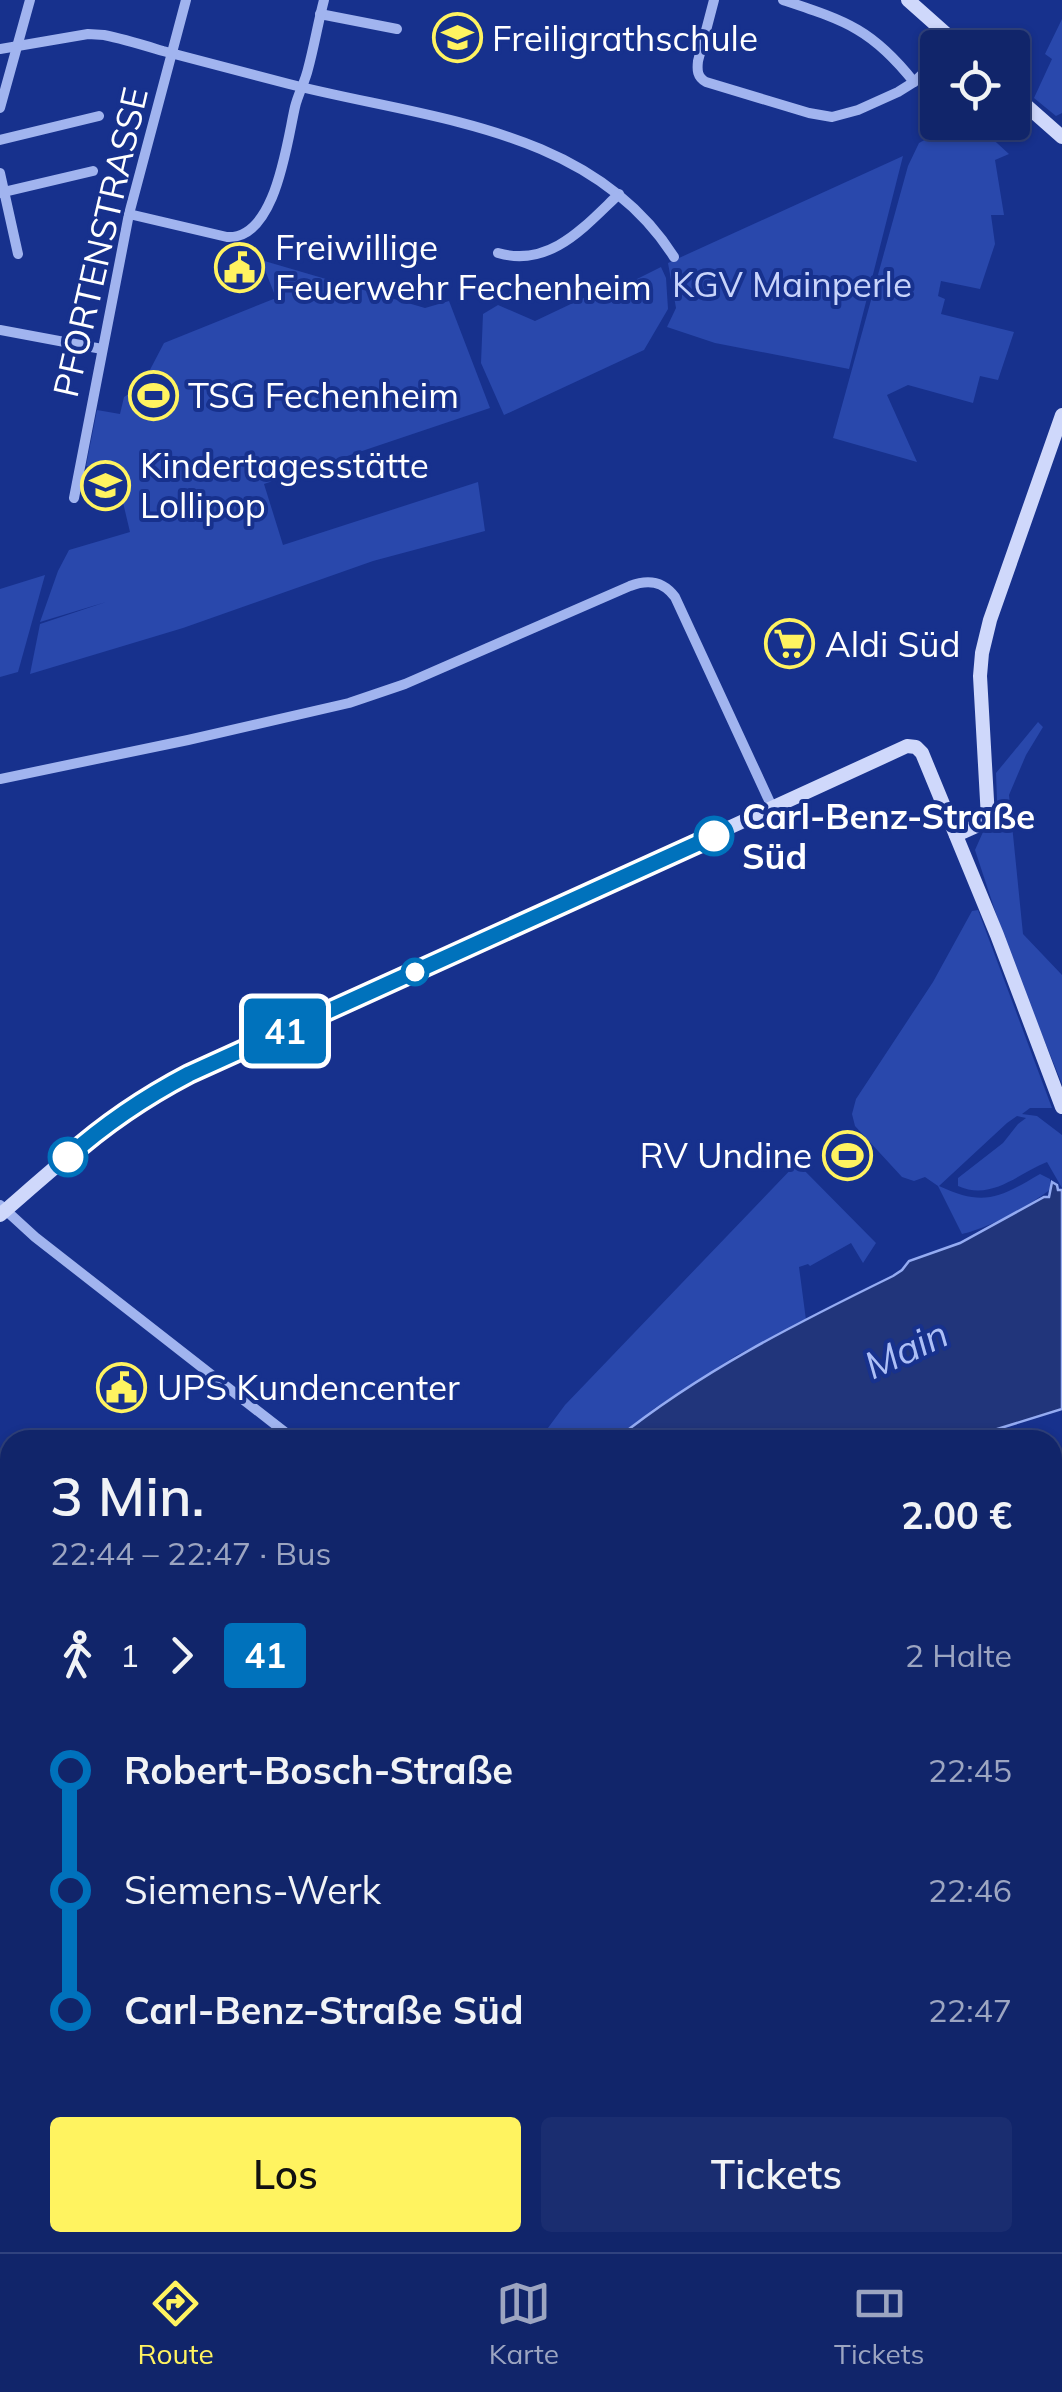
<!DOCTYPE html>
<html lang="de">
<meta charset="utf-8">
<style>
:root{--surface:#11256a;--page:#1a2d70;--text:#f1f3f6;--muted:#9ca5c1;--line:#30427e;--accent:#fff360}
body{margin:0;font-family:Mulish,sans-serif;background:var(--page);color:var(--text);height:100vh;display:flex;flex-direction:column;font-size:38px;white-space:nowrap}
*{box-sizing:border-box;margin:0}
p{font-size:32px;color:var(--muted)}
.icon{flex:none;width:55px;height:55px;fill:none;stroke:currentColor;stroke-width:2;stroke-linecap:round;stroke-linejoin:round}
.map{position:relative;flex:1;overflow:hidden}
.panel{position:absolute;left:0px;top:1430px;width:1062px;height:822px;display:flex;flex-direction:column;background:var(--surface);border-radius:30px 30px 0 0;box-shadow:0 2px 8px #0004,0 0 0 2px var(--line)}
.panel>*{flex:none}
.badge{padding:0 20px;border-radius:8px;font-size:35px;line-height:65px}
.fabs{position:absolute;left:920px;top:30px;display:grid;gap:20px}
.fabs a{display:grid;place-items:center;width:110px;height:110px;border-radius:10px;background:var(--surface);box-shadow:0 2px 8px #0004,0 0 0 2px var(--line);font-size:50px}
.map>.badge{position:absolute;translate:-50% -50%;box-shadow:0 0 0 5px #fff}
.legs{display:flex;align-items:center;gap:15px;height:110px;padding:0 50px;font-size:32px}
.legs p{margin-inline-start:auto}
.headline{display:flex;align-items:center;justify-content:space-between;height:170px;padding:0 50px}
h1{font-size:55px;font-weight:600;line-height:75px}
.button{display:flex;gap:20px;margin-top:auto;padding:20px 50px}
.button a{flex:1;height:115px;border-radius:10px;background:var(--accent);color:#111;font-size:40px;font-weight:600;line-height:115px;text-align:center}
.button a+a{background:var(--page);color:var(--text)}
ul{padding:0 50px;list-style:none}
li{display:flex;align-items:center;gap:35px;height:120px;font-size:38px}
li i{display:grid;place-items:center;width:15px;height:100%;margin:0 12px;background:currentColor}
li i::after{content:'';width:25px;height:25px;margin:-12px;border:8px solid;border-radius:50%;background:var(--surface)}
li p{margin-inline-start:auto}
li:first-child i{background:linear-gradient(#0000 50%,currentColor 0)}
li:last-child i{background:linear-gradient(currentColor 50%,#0000 0)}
.menu{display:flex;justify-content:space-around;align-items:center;height:140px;border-top:2px solid var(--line);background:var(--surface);font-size:28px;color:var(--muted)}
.menu a{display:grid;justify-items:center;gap:5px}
.menu .selected{color:var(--accent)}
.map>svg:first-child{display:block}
.green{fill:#2948ac}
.water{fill:#21357b;stroke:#94abf2;stroke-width:2.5}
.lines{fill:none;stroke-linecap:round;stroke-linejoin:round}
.street{stroke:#a1b4ef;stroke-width:10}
.secondary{stroke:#cfd8fb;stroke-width:14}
.primary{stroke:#eaedff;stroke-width:15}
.line-1-casing{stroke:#fff;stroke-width:22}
.line-1{stroke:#0072bc;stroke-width:15}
.stop-1-dot{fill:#fff;stroke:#0072bc;stroke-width:5}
.labels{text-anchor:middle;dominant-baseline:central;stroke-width:8;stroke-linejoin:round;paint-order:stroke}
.poi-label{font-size:35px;fill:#fff;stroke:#17318d;text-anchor:start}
.street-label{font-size:35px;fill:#fff;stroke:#17318d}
.park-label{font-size:35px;fill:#c8d4fb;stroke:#17318d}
.stop-label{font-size:35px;font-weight:bold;fill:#fff;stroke:#17318d;text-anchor:start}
.water-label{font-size:38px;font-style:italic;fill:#adbff6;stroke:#17318d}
</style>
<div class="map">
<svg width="1062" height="2252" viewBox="0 0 1062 2252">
<rect width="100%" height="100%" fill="#17318d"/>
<g class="green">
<polygon points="1062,19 1062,113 1056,116 1034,98 1052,59 1045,54"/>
<polygon points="958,122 975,123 1009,154 995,160 1004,215 991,215 995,244 980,289 941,281 938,296 945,299 941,314 1014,332 998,380 980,376 973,403 908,385 887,395 917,462 833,438 908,166 919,143"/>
<polygon points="903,156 849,369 715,343 667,327 676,308 668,263"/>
<polygon points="261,260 425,308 449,301 490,408 264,484 283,545 478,482 485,531 373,561 183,628 30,674 40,624 106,602 40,622 58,571 69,550 130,532 116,473 86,466 97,410 120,414 124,397 141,387 164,343 276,298"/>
<polygon points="661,267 666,278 668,309 644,350 504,415 481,363 483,314 498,305 535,321 611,285 613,291"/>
<polygon points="45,575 18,672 0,677 0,589"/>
<polygon points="1038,722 1043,727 1026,755 1009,795 1023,934 1062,975 1062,1084 1009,953 975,850 983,832 994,825 997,800 996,773"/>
<path d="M978,910L1052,1108H1030L1022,1114L1037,1116L1062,1135V1188L1047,1162C1017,1174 992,1201 958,1186V1178L1003,1143L1018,1124L1026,1118L1017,1116L1007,1123L939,1186C984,1207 999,1198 1040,1174L1050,1179L1051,1189C1025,1208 993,1226 962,1234L938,1186L925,1177L914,1181L902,1177L855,1126L852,1114L856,1099L933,982L972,911Z"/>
<polygon points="797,1163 876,1243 863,1263 851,1243 810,1266 808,1264 799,1267 806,1320 737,1355 655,1408 615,1440 539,1440 565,1405"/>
</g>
<g class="water">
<path d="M1052,1182L1057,1185L1058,1190H1062V1409L978,1435L971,1440H615C701,1371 795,1324 893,1276L902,1270L909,1261L960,1243L1044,1197H1049Z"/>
<polygon points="126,2243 398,2243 397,2252 134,2252"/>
</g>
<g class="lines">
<g class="street">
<path d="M714,0L698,61C697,70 697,77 706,82L809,113L832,117L858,110L898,92L914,82L938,59"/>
<path d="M783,0C846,21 872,29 914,82"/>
<polyline points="320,14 397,29"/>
<path d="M0,49L88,34L104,35C124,39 143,45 163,51C205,62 247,73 289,84C425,119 591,126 674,257"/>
<polyline points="0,108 30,0"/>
<polyline points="0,140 99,116"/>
<polyline points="0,173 18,254"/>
<polyline points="0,193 93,171"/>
<path d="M129,214L227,237C276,240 287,141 295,107C298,94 305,82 308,69C314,47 318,23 324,0"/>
<path d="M498,253C550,268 584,227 619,194"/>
<polyline points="0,330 102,349"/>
<polyline points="74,498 129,214 186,0"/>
<path d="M0,779L188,740L349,703L405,684L630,586C648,579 663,581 675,597L773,809"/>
<polyline points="0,1205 35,1237 295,1440"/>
<polyline points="1052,1493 1062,1491"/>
<polyline points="1052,1683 1062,1689"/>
<polyline points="1052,1710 1062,1695"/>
<polyline points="0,1805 10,1812"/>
<polyline points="1052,1813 1062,1814"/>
<polyline points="1052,1938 1062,1878"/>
<polyline points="1052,2139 1062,2139"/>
<polyline points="634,2242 663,2252"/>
<polyline points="456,2252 457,2242"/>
<polyline points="761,2252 765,2242"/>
<polyline points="1002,2252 1004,2242"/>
</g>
<g class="secondary">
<polyline points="908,0 962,48"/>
<polyline points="1012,93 1062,137"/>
<polyline points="956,835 985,822 988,818 980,676 982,653 990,620 1062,415"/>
<path d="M0,1215C52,1170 103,1123 162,1088L907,746L916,747L922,753L997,935L1062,1107"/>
</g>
<g class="primary">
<polyline points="1052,1656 1062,1640"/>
<polyline points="733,2252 736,2242"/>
</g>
</g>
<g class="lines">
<defs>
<path id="line-1" d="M68,1157C105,1124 145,1097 189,1074L714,836"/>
</defs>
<use href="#line-1" class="line-1-casing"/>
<use href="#line-1" class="line-1"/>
</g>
<defs>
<symbol id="school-ring" viewBox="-11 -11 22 22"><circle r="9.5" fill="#17318d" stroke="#fff360" stroke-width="1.5"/><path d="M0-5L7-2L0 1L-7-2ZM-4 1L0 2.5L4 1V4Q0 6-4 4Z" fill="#fff360"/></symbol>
<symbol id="civic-ring" viewBox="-11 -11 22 22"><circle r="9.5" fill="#17318d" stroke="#fff360" stroke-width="1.5"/><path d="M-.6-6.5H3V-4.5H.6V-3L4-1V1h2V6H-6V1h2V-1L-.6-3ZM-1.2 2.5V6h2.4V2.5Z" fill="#fff360"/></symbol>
<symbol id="stadium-ring" viewBox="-11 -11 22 22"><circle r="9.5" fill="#17318d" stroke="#fff360" stroke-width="1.5"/><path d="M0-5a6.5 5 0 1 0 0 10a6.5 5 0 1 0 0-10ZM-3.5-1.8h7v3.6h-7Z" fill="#fff360"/></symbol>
<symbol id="supermarket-ring" viewBox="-11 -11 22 22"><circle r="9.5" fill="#17318d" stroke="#fff360" stroke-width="1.5"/><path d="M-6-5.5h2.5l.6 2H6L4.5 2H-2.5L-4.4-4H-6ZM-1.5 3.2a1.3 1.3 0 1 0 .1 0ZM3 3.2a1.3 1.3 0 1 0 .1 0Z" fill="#fff360"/></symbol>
</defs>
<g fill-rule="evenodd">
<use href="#school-ring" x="430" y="10" width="55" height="55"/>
<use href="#civic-ring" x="212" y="240" width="55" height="55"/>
<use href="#stadium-ring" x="126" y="368" width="55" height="55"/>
<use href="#school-ring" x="78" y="458" width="55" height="55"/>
<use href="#supermarket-ring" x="762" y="616" width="55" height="55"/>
<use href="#stadium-ring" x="820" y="1128" width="55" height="55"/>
<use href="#civic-ring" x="94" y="1360" width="55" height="55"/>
</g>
<g class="stop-1-dot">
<circle cx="714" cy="836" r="18"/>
<circle cx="415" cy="972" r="12"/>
<circle cx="68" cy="1157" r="18"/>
</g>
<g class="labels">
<g class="poi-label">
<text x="492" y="38">Freiligrathschule</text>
<text x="275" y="247">Freiwillige<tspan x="275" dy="40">Feuerwehr Fechenheim</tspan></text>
<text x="188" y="395">TSG Fechenheim</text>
<text x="140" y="465">Kindertagesstätte<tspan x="140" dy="40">Lollipop</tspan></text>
<text x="825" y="644">Aldi Süd</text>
<text x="812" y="1155" text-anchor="end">RV Undine</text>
<text x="157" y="1387">UPS Kundencenter</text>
</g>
<g class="street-label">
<text transform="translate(100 242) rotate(-77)">PFORTENSTRASSE</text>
</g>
<g class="park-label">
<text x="792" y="284">KGV Mainperle</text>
</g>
<g class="stop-label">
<text x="742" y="816">Carl-Benz-Straße<tspan x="742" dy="40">Süd</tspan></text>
</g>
<g class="water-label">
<text transform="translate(906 1349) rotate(-25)">Main</text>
</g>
</g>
</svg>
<div class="fabs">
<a><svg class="icon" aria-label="locate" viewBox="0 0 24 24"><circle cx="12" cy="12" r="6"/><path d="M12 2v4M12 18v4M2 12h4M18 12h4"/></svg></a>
</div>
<b class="badge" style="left:285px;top:1031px;background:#0072bc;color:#fff">41</b>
<section class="panel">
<div class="headline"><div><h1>3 Min.</h1><p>22:44 – 22:47 · Bus</p></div><b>2.00 €</b></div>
<div class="legs"><svg class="icon" aria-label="walk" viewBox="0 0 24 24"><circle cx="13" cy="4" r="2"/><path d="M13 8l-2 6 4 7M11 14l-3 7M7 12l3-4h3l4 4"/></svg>1<svg class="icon" aria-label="forward" viewBox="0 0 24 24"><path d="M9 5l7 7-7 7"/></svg><b class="badge" style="background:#0072bc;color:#fff">41</b><p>2 Halte</p></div>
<ul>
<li><i style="color:#0072bc"></i><b>Robert-Bosch-Straße</b><p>22:45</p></li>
<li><i style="color:#0072bc"></i><span>Siemens-Werk</span><p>22:46</p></li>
<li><i style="color:#0072bc"></i><b>Carl-Benz-Straße Süd</b><p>22:47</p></li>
</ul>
<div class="button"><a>Los</a><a>Tickets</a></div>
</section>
</div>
<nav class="menu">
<a class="selected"><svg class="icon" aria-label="directions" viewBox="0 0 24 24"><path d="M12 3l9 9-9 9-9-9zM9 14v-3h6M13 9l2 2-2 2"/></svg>Route</a>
<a><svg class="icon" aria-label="map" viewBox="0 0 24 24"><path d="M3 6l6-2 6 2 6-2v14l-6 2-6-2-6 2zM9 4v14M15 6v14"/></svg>Karte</a>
<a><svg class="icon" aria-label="tickets" viewBox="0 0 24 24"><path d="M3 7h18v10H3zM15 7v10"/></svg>Tickets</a>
</nav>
